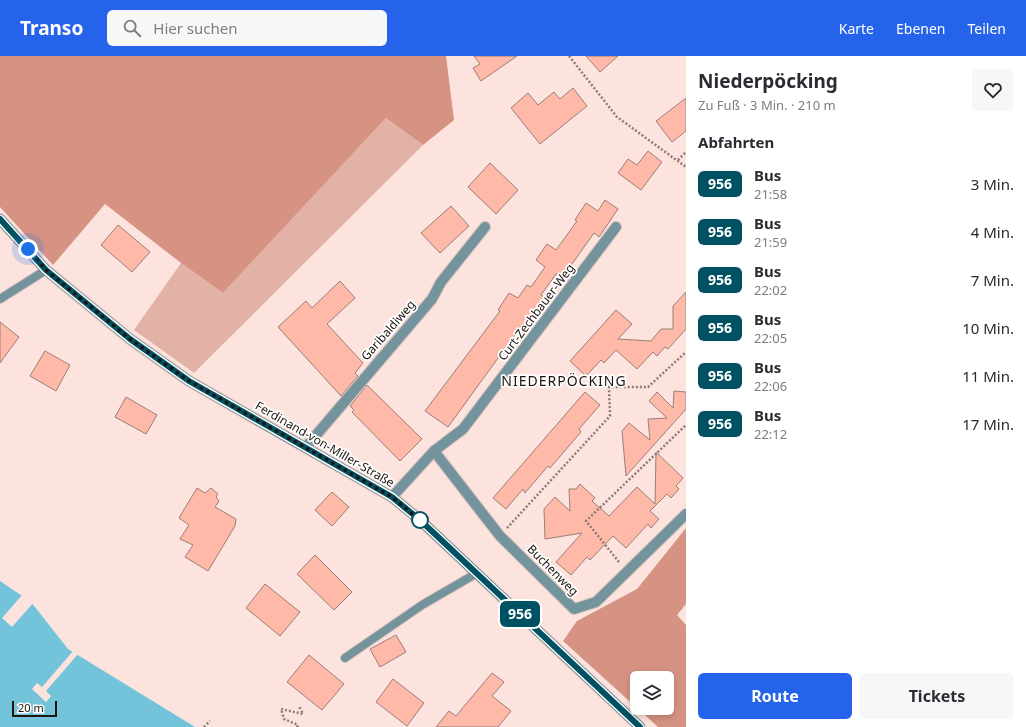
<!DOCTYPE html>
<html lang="de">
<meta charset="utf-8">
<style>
:root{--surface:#fff;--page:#f7f7f7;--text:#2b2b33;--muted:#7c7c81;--accent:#2563eb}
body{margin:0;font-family:"Noto Sans",sans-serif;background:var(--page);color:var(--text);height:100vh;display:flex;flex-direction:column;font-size:15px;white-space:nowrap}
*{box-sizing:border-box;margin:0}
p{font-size:13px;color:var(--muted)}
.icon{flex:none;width:22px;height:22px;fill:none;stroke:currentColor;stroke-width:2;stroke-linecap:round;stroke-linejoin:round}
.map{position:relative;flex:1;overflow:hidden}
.side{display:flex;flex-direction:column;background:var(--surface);width:340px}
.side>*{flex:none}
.badge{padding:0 8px;border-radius:6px;font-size:14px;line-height:26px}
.fabs{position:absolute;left:630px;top:615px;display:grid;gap:8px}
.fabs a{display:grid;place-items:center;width:44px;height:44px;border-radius:6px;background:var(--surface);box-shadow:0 2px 6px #0003;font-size:20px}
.scale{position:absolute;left:12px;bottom:10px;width:45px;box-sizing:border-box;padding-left:4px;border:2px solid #1e1411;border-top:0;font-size:11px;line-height:14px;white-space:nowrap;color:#1e1411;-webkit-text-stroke:3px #fff;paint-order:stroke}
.you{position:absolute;width:20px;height:20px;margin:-10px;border:3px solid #fff;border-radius:50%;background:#1a73e8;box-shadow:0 0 0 6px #1a73e833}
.map>.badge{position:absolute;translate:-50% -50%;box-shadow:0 0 0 2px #fff}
h2{padding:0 12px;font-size:15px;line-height:36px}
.round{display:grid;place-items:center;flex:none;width:42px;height:42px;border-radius:6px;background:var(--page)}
.headline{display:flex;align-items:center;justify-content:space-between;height:68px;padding:0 12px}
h1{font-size:19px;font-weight:700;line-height:30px}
.cta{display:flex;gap:8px;margin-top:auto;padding:8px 12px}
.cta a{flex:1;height:46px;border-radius:6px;background:var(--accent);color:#fff;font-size:16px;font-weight:700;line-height:46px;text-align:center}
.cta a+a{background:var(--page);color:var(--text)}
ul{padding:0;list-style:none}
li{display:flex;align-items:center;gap:12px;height:48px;padding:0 12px}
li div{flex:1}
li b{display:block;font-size:15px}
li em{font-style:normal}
li .badge{min-width:44px;font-weight:700;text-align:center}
header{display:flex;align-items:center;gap:24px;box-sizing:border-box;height:56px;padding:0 20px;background:var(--accent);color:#fff}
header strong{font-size:19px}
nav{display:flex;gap:22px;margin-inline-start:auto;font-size:14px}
.search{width:280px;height:36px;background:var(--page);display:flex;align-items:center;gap:10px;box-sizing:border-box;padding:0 14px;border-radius:6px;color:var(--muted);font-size:15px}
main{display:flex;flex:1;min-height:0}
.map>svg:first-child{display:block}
.green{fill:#e2b2a6}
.forest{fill:#d69383}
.water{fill:#73c3da}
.pier{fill:#fce3dd}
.building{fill:#feb9a8;stroke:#9a7f78}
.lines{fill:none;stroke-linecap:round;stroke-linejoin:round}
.lane-casing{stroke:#d8c2bc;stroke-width:10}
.street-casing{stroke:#d8c2bc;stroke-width:12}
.secondary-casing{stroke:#d8c2bc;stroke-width:12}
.path{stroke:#8c7b76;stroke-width:2.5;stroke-dasharray:2 2;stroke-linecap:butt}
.lane{stroke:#74949d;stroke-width:8}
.street{stroke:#74949d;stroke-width:10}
.secondary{stroke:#396a78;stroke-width:10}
.line-casing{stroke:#fff;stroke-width:9}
.line{stroke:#005262;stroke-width:6}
.walk{stroke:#1e1411;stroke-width:4;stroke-dasharray:0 7.2}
.stop-dot{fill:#fff;stroke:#005262;stroke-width:2}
.labels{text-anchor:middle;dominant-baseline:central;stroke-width:3.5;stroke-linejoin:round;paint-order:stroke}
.street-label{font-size:12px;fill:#1e1411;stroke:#fff}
.quarter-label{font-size:14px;letter-spacing:1px;fill:#1e1411;stroke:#fff}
</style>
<header>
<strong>Transo</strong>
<div class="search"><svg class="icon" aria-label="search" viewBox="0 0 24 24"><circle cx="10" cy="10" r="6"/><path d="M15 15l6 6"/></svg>Hier suchen</div>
<nav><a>Karte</a><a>Ebenen</a><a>Teilen</a></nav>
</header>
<main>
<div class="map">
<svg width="686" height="671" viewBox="0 0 686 671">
<rect width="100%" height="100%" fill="#fce3dd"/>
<polygon class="green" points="386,62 423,89 194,317 134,274 181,207 223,237"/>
<g class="forest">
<polygon points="0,0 446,0 454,64 423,89 386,62 223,237 181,207 105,148 53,209 0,151"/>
<polygon points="686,472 686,548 677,559 686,569 686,671 658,671 637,652 667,652 667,622 637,622 637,652 563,585 577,565 637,533"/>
</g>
<polygon class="water" points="0,525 31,546 68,593 195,671 0,671"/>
<g class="pier">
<polygon points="23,538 34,546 12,571 2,562"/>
<polygon points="74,594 79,597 46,635 51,640 46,646 32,633 37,627 42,631"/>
</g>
<g class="building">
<polygon points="474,0 517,0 481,25 473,12 480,8"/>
<polygon points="586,0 618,0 600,16"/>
<polygon points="573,32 587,50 540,88 511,52 528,37 538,49 554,36 560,43"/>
<polygon points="686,42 686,75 672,86 656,65"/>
<polygon points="648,95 662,106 641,134 618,117 628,103 637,109"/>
<polygon points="490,107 518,134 496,158 468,131"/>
<polygon points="605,144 618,153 599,181 594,177 562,222 556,218 541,239 544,241 524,271 522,269 448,371 425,355 500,255 498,254 509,237 518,242 527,229 531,231 545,211 536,204 547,188 556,194 577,165 575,164 586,147 598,155"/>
<polygon points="451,150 469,170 440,197 421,177"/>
<polygon points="118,169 150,196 132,216 101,189"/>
<polygon points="340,225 355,242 327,268 363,307 355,317 358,320 341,340 278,271 306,245 312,252"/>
<polygon points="686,236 686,273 668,293 665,291 657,300 653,296 637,313 616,294 604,307 601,304 586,320 570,305 616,254 632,268 618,283 651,285 661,273 673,273 673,250"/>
<polygon points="0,266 19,281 0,307"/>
<polygon points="45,295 70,309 56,335 30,320"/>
<polygon points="367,329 422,383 400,405 352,356 354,354 350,350"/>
<polygon points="674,335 686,336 686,353 626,420 622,375 629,367 650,384 648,363 667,362 649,345 657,336 673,352"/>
<polygon points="585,336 600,349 579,373 581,376 550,412 548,410 525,437 523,433 506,453 493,442"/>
<polygon points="126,341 157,359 146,378 115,361"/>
<polygon points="656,396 683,422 676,430 679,433 671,442 667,438 650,455 659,463 651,472 648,468 626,492 613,480 590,504 587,501 571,519 556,506 582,477 545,483 544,453 555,441 570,455 569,433 576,433 580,428 595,442 592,445 609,460 637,431 655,448"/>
<polygon points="197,432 205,437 211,432 218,438 216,441 219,445 215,451 236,463 235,470 208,515 185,501 193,489 180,483 189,469 179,462"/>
<polygon points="332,436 349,451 332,470 315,454"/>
<polygon points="315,499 352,536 334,554 297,518"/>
<polygon points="265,528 300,556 280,580 246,552"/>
<polygon points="396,579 406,596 380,611 370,593"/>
<polygon points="309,599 344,628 322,654 287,626"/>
<polygon points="492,617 504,626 492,640 511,655 498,671 436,671 449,655 456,660"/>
<polygon points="393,623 424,647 407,670 376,646"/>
</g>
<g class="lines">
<defs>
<g id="lane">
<polyline points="0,243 46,214"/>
<polyline points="345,602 422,549 477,517"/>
</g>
<g id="street">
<polyline points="306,391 432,243 441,226 485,171"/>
<polyline points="434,395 500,480 574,553 596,546 686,458"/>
<polyline points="392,441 434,395 463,373 616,171"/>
</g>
<polyline id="secondary" points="0,163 46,214 130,283 189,325 392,441 420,464 640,671"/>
</defs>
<use href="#lane" class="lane-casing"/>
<use href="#street" class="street-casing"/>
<use href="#secondary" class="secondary-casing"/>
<g class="path">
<polyline points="569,0 617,61 686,111"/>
<polyline points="678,104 686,96"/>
<polyline points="507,472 610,360 609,331 648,331 686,296"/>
<polyline points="619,506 586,465 686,369"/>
<polyline points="204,671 210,665"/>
<polyline points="297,671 298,669 284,663 281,653 303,658 299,650"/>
</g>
<use href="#lane" class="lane"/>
<use href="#street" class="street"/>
<use href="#secondary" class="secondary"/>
</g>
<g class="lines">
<defs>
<polyline id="line" points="0,163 46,214 130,283 189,325 392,441 420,464 640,671"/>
</defs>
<use href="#line" class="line-casing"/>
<use href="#line" class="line"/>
<polyline class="walk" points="28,193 46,214 130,283 189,325 392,441 420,464"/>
</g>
<circle class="stop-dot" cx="420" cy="464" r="8"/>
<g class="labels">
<g class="street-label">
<text transform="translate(536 256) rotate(-53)">Curt-Zechbauer-Weg</text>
<text transform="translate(388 274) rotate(-49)">Garibaldiweg</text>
<text transform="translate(325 388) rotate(30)">Ferdinand-von-Miller-Straße</text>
<text transform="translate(553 514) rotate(45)">Buchenweg</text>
</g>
<g class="quarter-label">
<text x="564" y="324">NIEDERPÖCKING</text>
</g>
</g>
</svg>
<div class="fabs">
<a><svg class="icon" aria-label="layers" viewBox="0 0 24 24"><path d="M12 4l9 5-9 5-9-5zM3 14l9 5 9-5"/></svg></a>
</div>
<div class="scale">20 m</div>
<div class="you" style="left:28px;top:193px"></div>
<b class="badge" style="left:520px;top:558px;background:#005262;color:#fff">956</b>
</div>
<section class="side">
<div class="headline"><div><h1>Niederpöcking</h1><p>Zu Fuß · 3 Min. · 210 m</p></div><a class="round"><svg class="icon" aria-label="heart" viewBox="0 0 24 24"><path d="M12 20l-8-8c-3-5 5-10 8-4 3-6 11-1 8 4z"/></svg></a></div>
<h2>Abfahrten</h2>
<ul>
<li><span class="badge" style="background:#005262;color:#fff">956</span><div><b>Bus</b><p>21:58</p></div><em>3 Min.</em></li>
<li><span class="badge" style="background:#005262;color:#fff">956</span><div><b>Bus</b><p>21:59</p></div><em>4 Min.</em></li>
<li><span class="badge" style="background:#005262;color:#fff">956</span><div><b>Bus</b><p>22:02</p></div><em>7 Min.</em></li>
<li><span class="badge" style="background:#005262;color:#fff">956</span><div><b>Bus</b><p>22:05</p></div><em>10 Min.</em></li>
<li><span class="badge" style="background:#005262;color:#fff">956</span><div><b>Bus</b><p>22:06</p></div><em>11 Min.</em></li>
<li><span class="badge" style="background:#005262;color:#fff">956</span><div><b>Bus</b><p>22:12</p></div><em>17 Min.</em></li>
</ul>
<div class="cta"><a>Route</a><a>Tickets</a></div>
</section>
</main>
